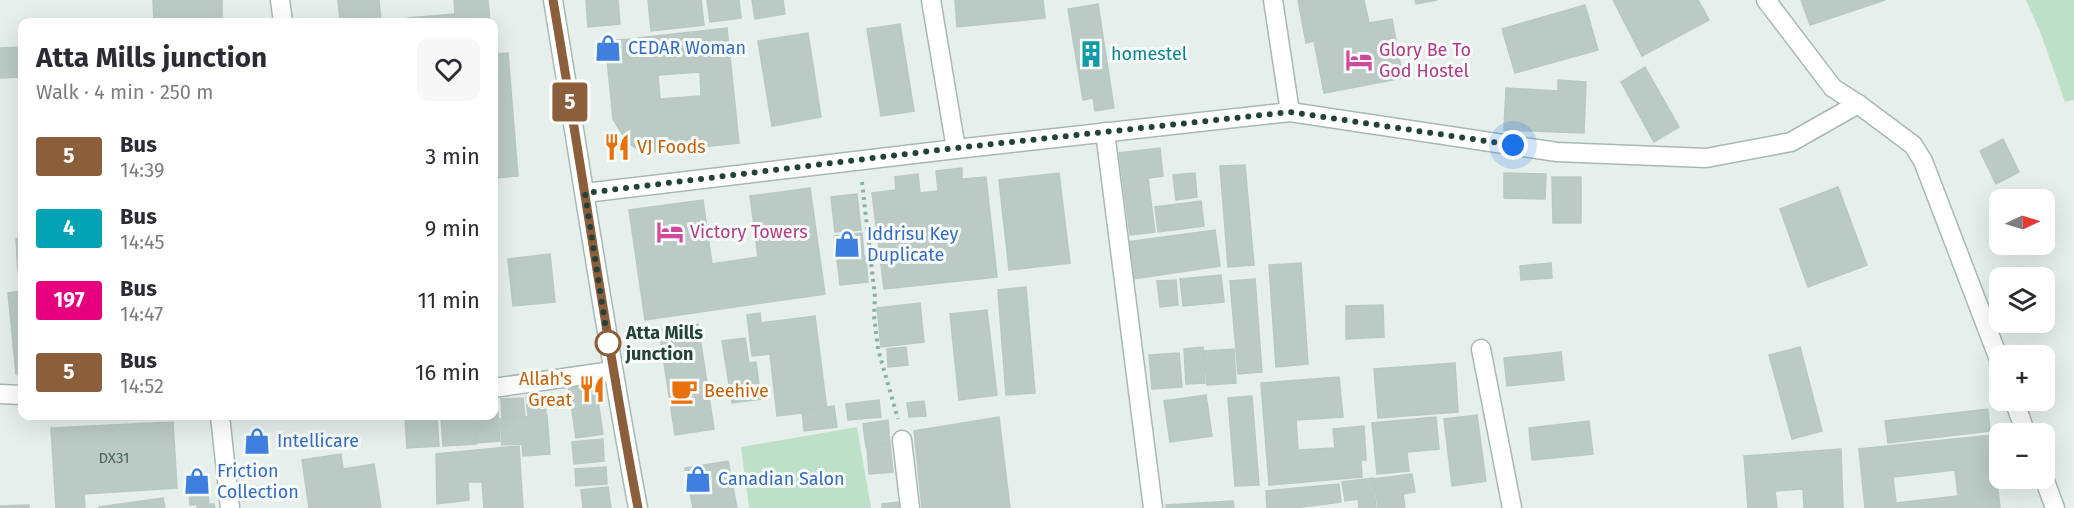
<!DOCTYPE html>
<meta charset="utf-8">
<style>
:root{--surface:#fff;--page:#f7f7f7;--text:#2b2b33;--muted:#7c7c81}
body{margin:0;font-family:"Fira Sans",sans-serif;background:var(--page);color:var(--text);height:100vh;display:flex;flex-direction:column;font-size:22px;white-space:nowrap}
*{box-sizing:border-box;margin:0}
p{font-size:20px;color:var(--muted)}
.icon{flex:none;width:33px;height:33px;fill:none;stroke:currentColor;stroke-width:2;stroke-linecap:round;stroke-linejoin:round}
.map{position:relative;flex:1;overflow:hidden}
.drawer{position:absolute;left:18px;top:18px;width:480px;height:402px;display:flex;flex-direction:column;background:var(--surface);border-radius:12px;box-shadow:0 6px 24px #0002}
.drawer>*{flex:none}
.badge{padding:0 12px;border-radius:4px;font-size:21px;line-height:39px}
.needle{width:39px;rotate:86deg}
.fabs{position:absolute;left:1989px;top:189px;display:grid;gap:12px}
.fabs a{display:grid;place-items:center;width:66px;height:66px;border-radius:12px;background:var(--surface);box-shadow:0 6px 24px #0002;font-size:30px}
.you{position:absolute;width:30px;height:30px;margin:-15px;border:4px solid #fff;border-radius:50%;background:#1a73e8;box-shadow:0 0 0 9px #1a73e833}
.map>.badge{position:absolute;translate:-50% -50%;box-shadow:0 0 0 3px #fff}
.round{display:grid;place-items:center;flex:none;width:63px;height:63px;border-radius:12px;background:var(--page)}
.summary{display:flex;align-items:center;justify-content:space-between;height:102px;padding:0 18px}
h1{font-size:28px;font-weight:700;line-height:45px}
ul{padding:0;list-style:none}
li{display:flex;align-items:center;gap:18px;height:72px;padding:0 18px}
li div{flex:1}
li b{display:block;font-size:22px}
li em{font-style:normal}
li .badge{min-width:66px;font-weight:700;text-align:center}
.map>svg:first-child{display:block}
.green{fill:#bfe0c8}
.building{fill:#bbcac4;stroke:#b8c9c2;stroke-width:1.5;fill-rule:evenodd}
.lines{fill:none;stroke-linecap:round;stroke-linejoin:round}
.street-casing{stroke:#a8b8b2;stroke-width:21}
.secondary-casing{stroke:#a4bbb3;stroke-width:21}
.path{stroke:#86b3a5;stroke-width:4;stroke-dasharray:3 4.5;stroke-linecap:butt}
.street{stroke:#fff;stroke-width:18}
.secondary{stroke:#fff;stroke-width:18}
.line-casing{stroke:#fff;stroke-width:14}
.line{stroke:#8b5e3c;stroke-width:9}
.walk{stroke:#24423a;stroke-width:6;stroke-dasharray:0 10.8}
.stop-dot{fill:#fff;stroke:#8b5e3c;stroke-width:3}
.labels{text-anchor:middle;dominant-baseline:central;stroke-width:6;stroke-linejoin:round;paint-order:stroke}
.number-label{font-size:15px;fill:#4a645c}
.shop-label{font-size:18px;fill:#366cbe;stroke:#f7fbf9;text-anchor:start}
.hotel-label{font-size:18px;fill:#b23c85;stroke:#f7fbf9;text-anchor:start}
.culture-label{font-size:18px;fill:#0d838f;stroke:#f7fbf9;text-anchor:start}
.food-label{font-size:18px;fill:#c56008;stroke:#f7fbf9;text-anchor:start}
.stop-label{font-size:18px;font-weight:bold;fill:#24423a;stroke:#f7fbf9;text-anchor:start}
</style>
<div class="map">
<svg width="2074" height="508" viewBox="0 0 2074 508">
<rect width="100%" height="100%" fill="#e6efeb"/>
<g class="green">
<polygon points="2026,0 2074,0 2074,100 2065,102 2041,34"/>
<polygon points="857,427 871,508 749,508 741,447"/>
</g>
<g class="building">
<polygon points="153,0 222,0 222,22 154,22"/>
<polygon points="338,0 379,0 381,22 340,22"/>
<polygon points="454,0 488,0 490,22 407,22 407,18 455,14"/>
<polygon points="586,0 618,0 620,24 588,27"/>
<polygon points="648,0 701,0 704,25 651,31"/>
<polygon points="707,0 739,0 741,18 710,22"/>
<polygon points="752,0 783,0 785,14 755,19"/>
<polygon points="955,0 1043,0 1045,18 957,27"/>
<polygon points="1298,0 1364,0 1369,23 1392,19 1403,78 1324,93 1314,41 1306,43"/>
<polygon points="1415,0 1437,0 1416,4"/>
<polygon points="1613,0 1698,0 1709,20 1642,56"/>
<polygon points="1801,0 1885,0 1810,25"/>
<polygon points="1098,4 1114,108 1095,111 1093,98 1083,100 1068,9"/>
<polygon points="1585,5 1598,50 1515,73 1502,29"/>
<polygon points="900,24 914,111 881,116 867,29"/>
<path d="M727,28L739,143L643,153L627,142L613,119L607,59L641,57L638,38ZM700,72L701,96L660,99L658,75Z"/>
<polygon points="808,33 821,117 772,126 758,41"/>
<polygon points="630,39 631,56 606,58 605,41"/>
<polygon points="22,47 22,77 0,78 0,48"/>
<polygon points="508,53 518,176 494,178 494,54"/>
<polygon points="1645,67 1679,127 1654,142 1621,82"/>
<polygon points="1558,80 1586,82 1584,133 1504,130 1506,88 1558,91"/>
<polygon points="2003,139 2019,172 1996,184 1980,151"/>
<polygon points="1160,148 1163,176 1148,178 1155,232 1130,235 1119,153"/>
<polygon points="1245,165 1254,265 1228,267 1220,166"/>
<polygon points="962,168 962,179 986,177 997,277 884,289 872,193 896,190 895,177 918,174 920,193 938,191 936,171"/>
<polygon points="1059,173 1070,263 1009,270 999,180"/>
<polygon points="1195,173 1197,197 1176,200 1173,175"/>
<polygon points="1504,173 1546,174 1545,199 1504,198"/>
<polygon points="1552,177 1581,177 1581,223 1553,223"/>
<polygon points="1838,187 1867,265 1808,287 1780,209"/>
<polygon points="810,188 825,294 645,320 629,210 703,200 712,264 758,257 750,196"/>
<polygon points="857,194 861,230 835,232 831,197"/>
<polygon points="1201,201 1204,226 1158,232 1155,207"/>
<polygon points="1215,230 1220,266 1133,279 1127,242"/>
<polygon points="862,233 864,256 837,259 834,236"/>
<polygon points="16,239 22,239 22,272 18,272"/>
<polygon points="550,254 555,302 513,306 508,259"/>
<polygon points="866,256 868,282 840,285 837,259"/>
<polygon points="1301,263 1308,364 1276,367 1269,265"/>
<polygon points="1551,263 1552,278 1521,280 1520,266"/>
<polygon points="1221,275 1224,302 1183,306 1180,279"/>
<polygon points="1255,279 1262,372 1238,374 1230,281"/>
<polygon points="1176,280 1178,305 1160,307 1157,281"/>
<polygon points="1026,287 1035,393 1006,395 998,290"/>
<polygon points="22,291 22,374 16,374 8,293"/>
<polygon points="920,303 924,342 881,347 877,308"/>
<polygon points="1383,305 1384,337 1346,339 1346,306"/>
<polygon points="987,310 997,395 959,400 950,314"/>
<polygon points="760,313 761,323 815,316 827,410 777,416 770,354 752,356 747,315"/>
<polygon points="698,324 714,429 675,435 659,330"/>
<polygon points="745,338 749,363 756,362 761,399 732,403 722,341"/>
<polygon points="906,347 908,365 888,367 887,349"/>
<polygon points="1203,347 1205,383 1186,384 1184,349"/>
<polygon points="1800,347 1822,431 1792,439 1769,355"/>
<polygon points="1234,349 1236,383 1207,385 1204,351"/>
<polygon points="1561,352 1564,380 1507,386 1504,358"/>
<polygon points="1179,353 1182,387 1152,389 1149,355"/>
<polygon points="1455,363 1458,412 1378,418 1374,369"/>
<polygon points="1339,377 1343,417 1296,420 1298,450 1335,448 1333,429 1364,426 1366,460 1361,460 1362,477 1269,485 1261,383"/>
<polygon points="595,380 603,434 576,438 568,384"/>
<polygon points="1206,395 1212,436 1170,442 1164,401"/>
<polygon points="545,396 546,415 528,417 526,397"/>
<polygon points="1252,396 1259,485 1235,486 1228,398"/>
<polygon points="523,398 525,417 502,418 501,399"/>
<polygon points="879,400 881,417 848,420 846,404"/>
<polygon points="924,401 926,416 909,417 907,403"/>
<polygon points="834,406 837,427 804,431 802,410"/>
<polygon points="1988,409 1990,431 1888,443 1885,421"/>
<polygon points="494,413 498,413 500,441 476,443 474,416 494,416"/>
<polygon points="547,415 550,454 523,456 522,444 502,445 500,419"/>
<polygon points="1477,415 1486,481 1452,486 1444,419"/>
<polygon points="474,416 476,444 443,446 441,417"/>
<polygon points="437,417 439,446 407,448 405,419"/>
<polygon points="999,417 1010,508 922,508 914,431"/>
<polygon points="1436,417 1439,449 1407,452 1409,471 1377,474 1372,423"/>
<polygon points="888,420 890,444 866,447 863,424"/>
<polygon points="1589,421 1593,454 1532,460 1529,428"/>
<polygon points="173,422 177,488 84,494 85,508 56,508 51,428"/>
<path d="M1992,435L2000,508H1865L1859,449ZM1955,470L1958,496L1896,503L1893,477Z"/>
<polygon points="603,439 604,461 574,464 572,442"/>
<polygon points="890,444 893,472 869,474 867,447"/>
<polygon points="519,446 523,508 484,508 482,482 468,482 469,500 437,504 436,454"/>
<polygon points="1841,449 1843,508 1804,508 1803,489 1775,491 1777,508 1748,508 1744,456"/>
<polygon points="341,454 343,469 374,464 381,508 309,508 302,460"/>
<polygon points="728,461 737,508 693,508 685,468"/>
<polygon points="606,467 607,484 576,486 575,469"/>
<polygon points="1412,474 1415,492 1403,494 1405,508 1378,508 1374,479"/>
<polygon points="206,476 209,504 190,505 188,478"/>
<polygon points="1373,478 1376,508 1359,508 1358,499 1345,501 1342,482"/>
<polygon points="1339,484 1341,502 1294,508 1267,508 1266,491"/>
<polygon points="608,487 611,508 583,508 581,490"/>
<polygon points="163,498 165,508 99,508 99,507"/>
<polygon points="1233,501 1234,508 1166,508 1166,505"/>
<polygon points="900,502 900,508 882,508 882,504"/>
<polygon points="214,504 215,508 197,508 197,505"/>
<polygon points="29,505 29,508 0,508 0,506"/>
</g>
<g class="lines">
<defs>
<g id="street">
<polyline points="280,0 283,22"/>
<polyline points="931,0 956,149"/>
<polyline points="1273,0 1290,112"/>
<polyline points="1766,0 1833,88 1858,104 1913,145 1923,161 2000,362"/>
<polyline points="1105,132 1153,508"/>
<polyline points="585,193 956,149 1290,112 1557,152 1706,158 1791,142 1858,104"/>
<polyline points="1481,349 1512,508"/>
<polyline points="494,388 612,371"/>
<polyline points="0,394 22,395"/>
<polyline points="2014,400 2026,434"/>
<polyline points="220,416 230,508"/>
<polyline points="902,440 910,508"/>
<polyline points="2044,478 2055,508"/>
</g>
<path id="secondary" d="M553,0C581,169 606,339 638,508"/>
</defs>
<use href="#street" class="street-casing"/>
<use href="#secondary" class="secondary-casing"/>
<polyline class="path" points="862,182 875,297 874,316 878,349 898,419"/>
<use href="#street" class="street"/>
<use href="#secondary" class="secondary"/>
</g>
<g class="lines">
<defs>
<path id="line" d="M553,0C582,169 606,339 638,508"/>
</defs>
<use href="#line" class="line-casing"/>
<use href="#line" class="line"/>
<polyline class="walk" points="608,343 609,349 585,193 956,148 1290,112 1513,145"/>
</g>
<defs>
<symbol id="shop-bare" viewBox="-9 -9 18 18"><path d="M-5-2.5h2.3a2.7 3.5 0 0 1 5.4 0H5L5.5 6h-11ZM-1.5-2.5h3a1.5 2.3 0 0 0-3 0Z" fill="#3f7fe0" stroke="#f7fbf9" stroke-width="2.5" paint-order="stroke"/></symbol>
<symbol id="building-bare" viewBox="-9 -9 18 18"><path d="M-4-6H4V6H1V3H-1V6H-4ZM-2.5-4.3h1.7v1.8h-1.7ZM.8-4.3h1.7v1.8H.8ZM-2.5-1h1.7V.8h-1.7ZM.8-1h1.7V.8H.8Z" fill="#0f9aa8" stroke="#f7fbf9" stroke-width="2.5" paint-order="stroke"/></symbol>
<symbol id="hotel-bare" viewBox="-9 -9 18 18"><path d="M-6-4.5h1.5V1H6V5H4.5V3h-9V5H-6ZM-4 0a1.8 1.8 0 1 1 3.6 0ZM.5 0V-2.5h3Q6-2.5 6 0Z" fill="#d1479c" stroke="#f7fbf9" stroke-width="2.5" paint-order="stroke"/></symbol>
<symbol id="restaurant-bare" viewBox="-9 -9 18 18"><path d="M-5-6h1v4h1v-4h1v4h1v-4h1v5L-1.5 .5V6h-2V.5L-5-1ZM5-6V6H3V1.5H1.5Q1.5-4 5-6Z" fill="#e8710a" stroke="#f7fbf9" stroke-width="2.5" paint-order="stroke"/></symbol>
<symbol id="cafe-bare" viewBox="-9 -9 18 18"><path d="M-5.5-4.5H6V0H3Q3 3.5 0 3.5H-2.5Q-5.5 3.5-5.5 0ZM3-3.2v2h1.7v-2ZM-6 4.5H4V6H-6Z" fill="#e8710a" stroke="#f7fbf9" stroke-width="2.5" paint-order="stroke"/></symbol>
</defs>
<g fill-rule="evenodd">
<use href="#shop-bare" x="589" y="29" width="38" height="38"/>
<use href="#building-bare" x="1072" y="35" width="38" height="38"/>
<use href="#hotel-bare" x="1340" y="41" width="38" height="38"/>
<use href="#restaurant-bare" x="598" y="128" width="38" height="38"/>
<use href="#hotel-bare" x="651" y="213" width="38" height="38"/>
<use href="#shop-bare" x="828" y="225" width="38" height="38"/>
<use href="#restaurant-bare" x="573" y="370" width="38" height="38"/>
<use href="#cafe-bare" x="665" y="372" width="38" height="38"/>
<use href="#shop-bare" x="238" y="422" width="38" height="38"/>
<use href="#shop-bare" x="679" y="460" width="38" height="38"/>
<use href="#shop-bare" x="178" y="462" width="38" height="38"/>
</g>
<circle class="stop-dot" cx="608" cy="343" r="12"/>
<g class="labels">
<g class="number-label">
<text x="114" y="458">DX31</text>
</g>
<g class="shop-label">
<text x="628" y="48">CEDAR Woman</text>
<text x="867" y="234">Iddrisu Key<tspan x="867" dy="21">Duplicate</tspan></text>
<text x="277" y="441">Intellicare</text>
<text x="217" y="471">Friction<tspan x="217" dy="21">Collection</tspan></text>
<text x="718" y="479">Canadian Salon</text>
</g>
<g class="hotel-label">
<text x="1379" y="50">Glory Be To<tspan x="1379" dy="21">God Hostel</tspan></text>
<text x="690" y="232">Victory Towers</text>
</g>
<g class="culture-label">
<text x="1111" y="54">homestel</text>
</g>
<g class="food-label">
<text x="637" y="147">VJ Foods</text>
<text x="572" y="379" text-anchor="end">Allah's<tspan x="572" dy="21">Great</tspan></text>
<text x="704" y="391">Beehive</text>
</g>
<g class="stop-label">
<text x="626" y="333">Atta Mills<tspan x="626" dy="21">junction</tspan></text>
</g>
</g>
</svg>
<div class="fabs">
<a><svg class="needle" viewBox="-14 -14 28 28"><path d="M0-13l5 13h-10z" fill="#e53935"/><path d="M0 13l5-13h-10z" fill="#7c7c81"/></svg></a>
<a><svg class="icon" aria-label="layers" viewBox="0 0 24 24"><path d="M12 4l9 5-9 5-9-5zM3 14l9 5 9-5"/></svg></a>
<a>+</a>
<a>−</a>
</div>
<div class="you" style="left:1513px;top:145px"></div>
<b class="badge" style="left:570px;top:102px;background:#8b5e3c;color:#fff">5</b>
<section class="drawer">
<div class="summary"><div><h1>Atta Mills junction</h1><p>Walk · 4 min · 250 m</p></div><a class="round"><svg class="icon" aria-label="heart" viewBox="0 0 24 24"><path d="M12 20l-8-8c-3-5 5-10 8-4 3-6 11-1 8 4z"/></svg></a></div>
<ul>
<li><span class="badge" style="background:#8b5e3c;color:#fff">5</span><div><b>Bus</b><p>14:39</p></div><em>3 min</em></li>
<li><span class="badge" style="background:#00a3b4;color:#fff">4</span><div><b>Bus</b><p>14:45</p></div><em>9 min</em></li>
<li><span class="badge" style="background:#e6007e;color:#fff">197</span><div><b>Bus</b><p>14:47</p></div><em>11 min</em></li>
<li><span class="badge" style="background:#8b5e3c;color:#fff">5</span><div><b>Bus</b><p>14:52</p></div><em>16 min</em></li>
</ul>
</section>
</div>
